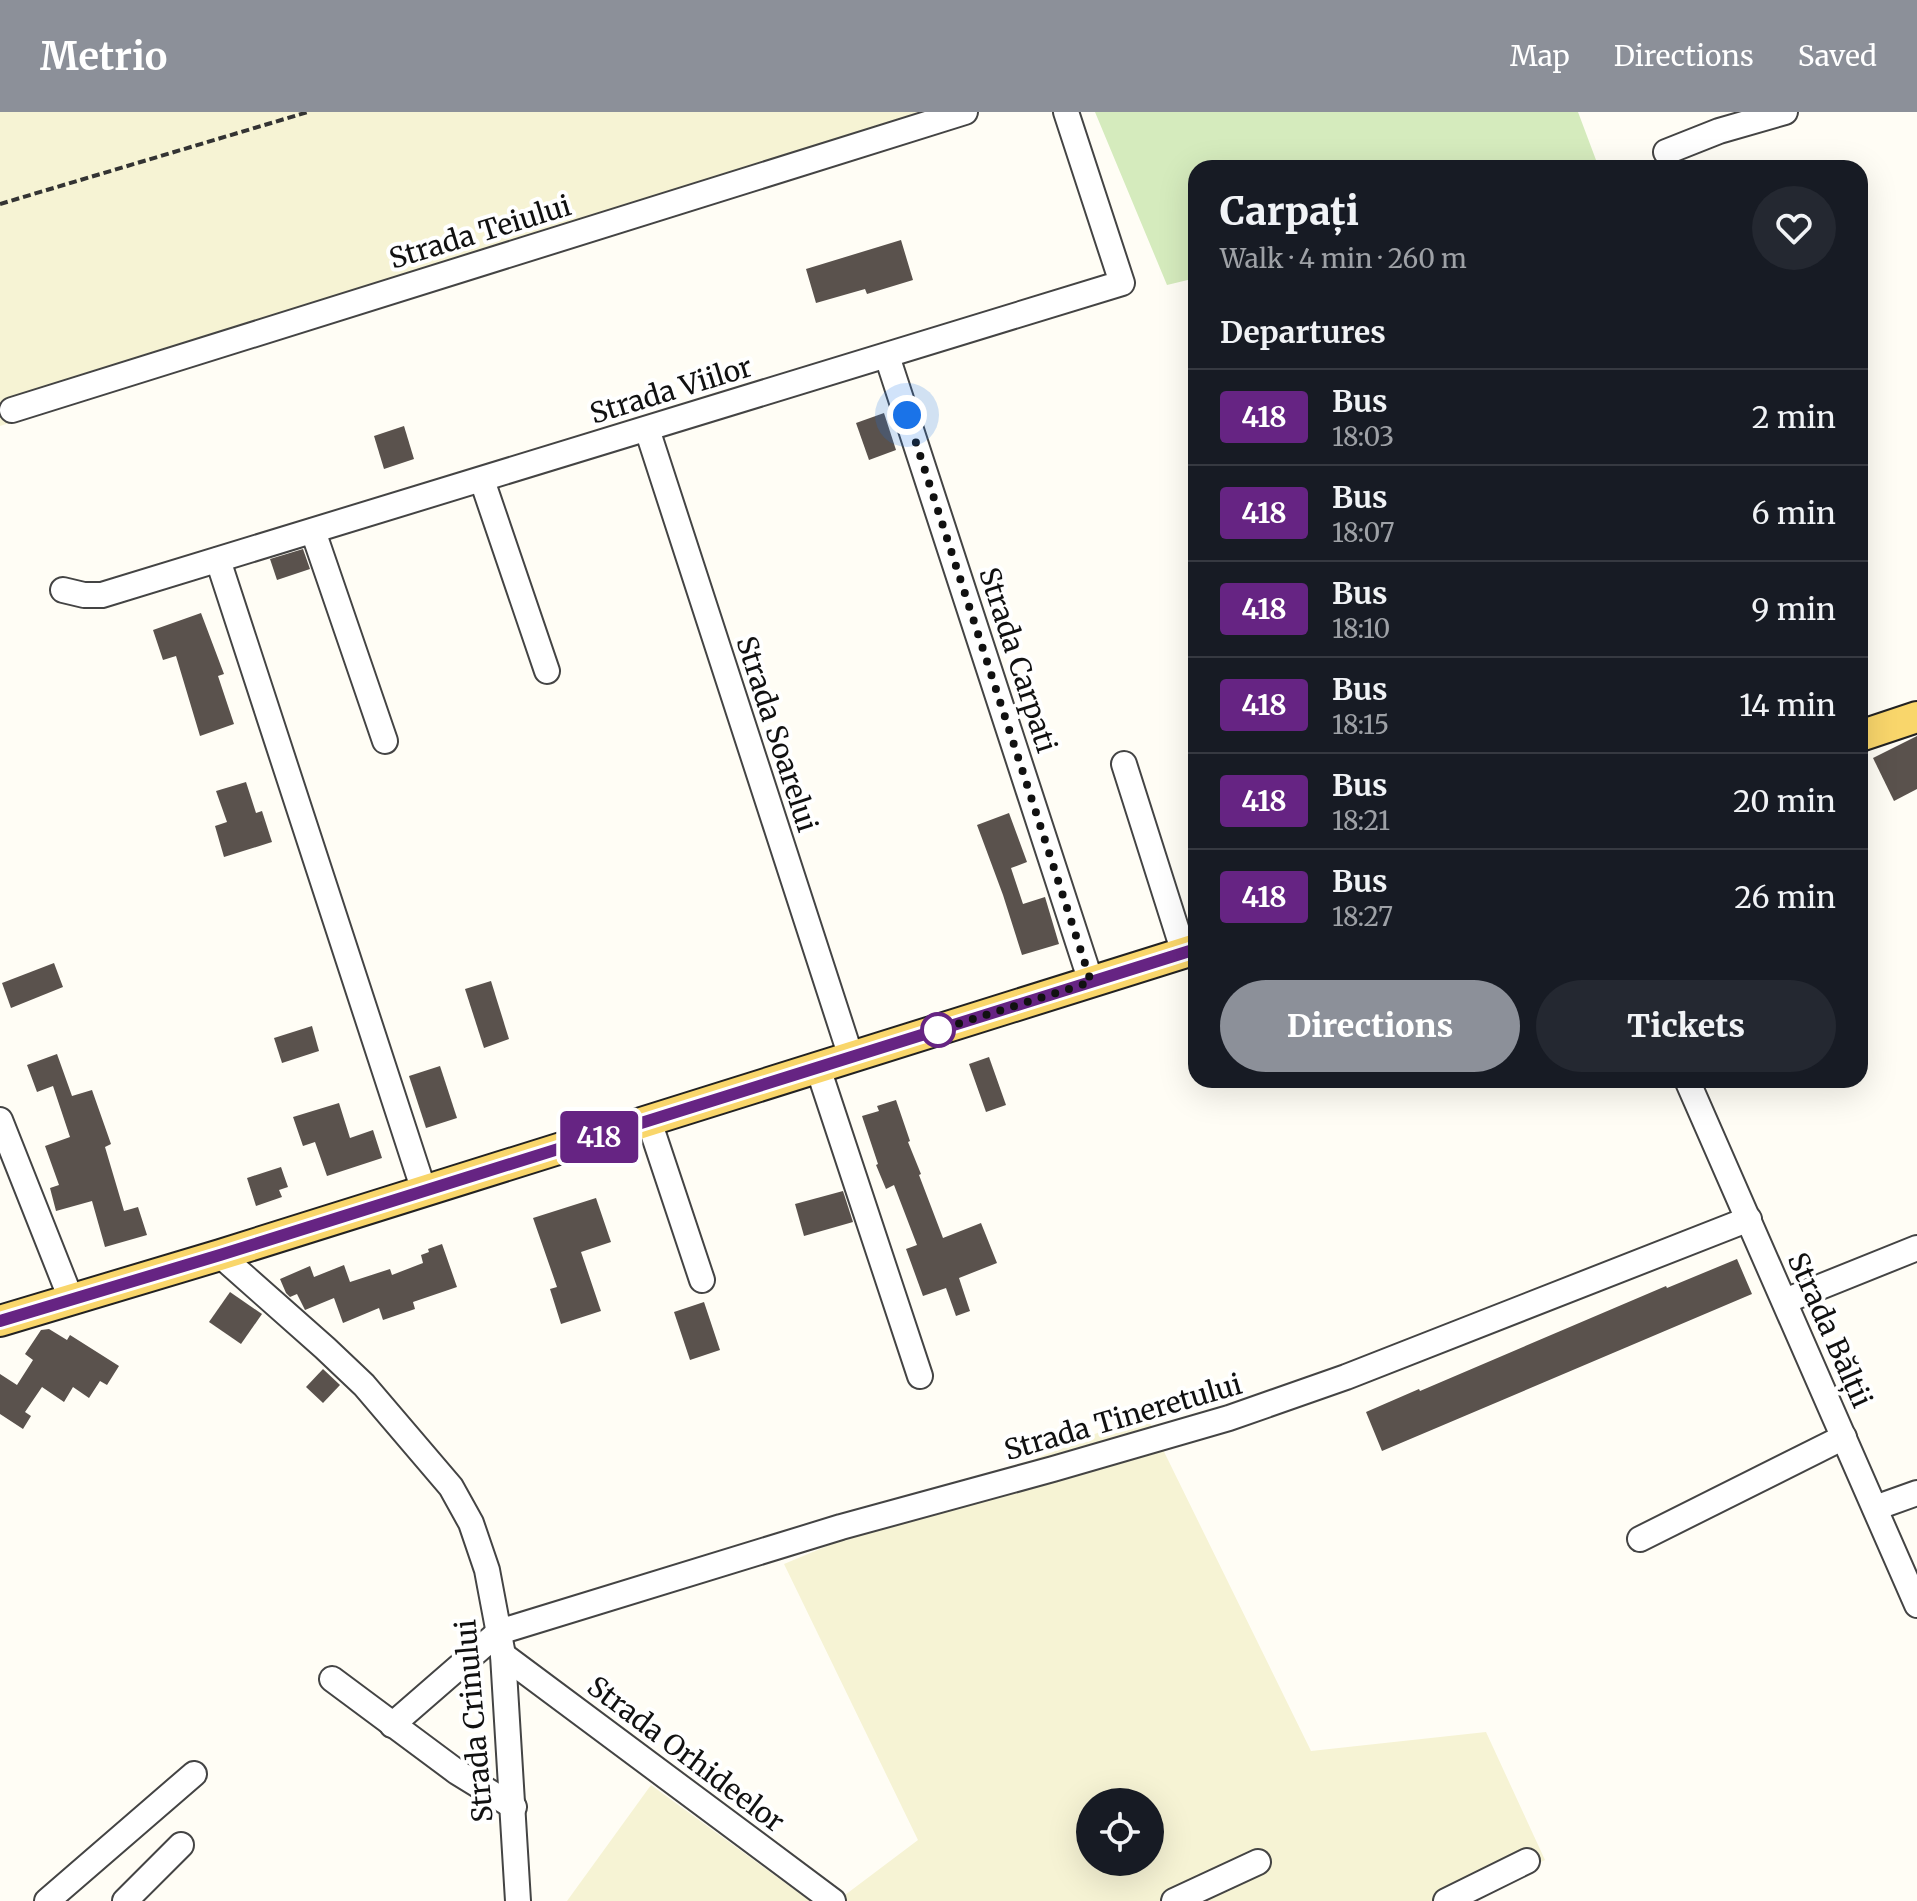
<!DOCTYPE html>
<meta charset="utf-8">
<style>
:root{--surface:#171b24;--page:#242831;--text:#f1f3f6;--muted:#9ea1a6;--line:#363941;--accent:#8c9099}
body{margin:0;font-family:Merriweather,serif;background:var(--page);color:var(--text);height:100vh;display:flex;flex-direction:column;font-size:30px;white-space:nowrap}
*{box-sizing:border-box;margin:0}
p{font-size:26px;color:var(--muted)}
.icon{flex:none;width:44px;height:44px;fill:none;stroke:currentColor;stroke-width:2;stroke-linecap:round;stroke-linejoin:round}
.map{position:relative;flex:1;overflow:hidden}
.drawer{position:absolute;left:1188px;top:48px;width:680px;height:928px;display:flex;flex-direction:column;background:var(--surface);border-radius:24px;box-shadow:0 8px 32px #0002}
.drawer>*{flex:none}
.badge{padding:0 16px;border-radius:6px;font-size:28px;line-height:52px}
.buttons{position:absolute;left:1076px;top:1676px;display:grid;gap:16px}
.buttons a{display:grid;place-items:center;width:88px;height:88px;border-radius:50%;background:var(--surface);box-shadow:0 8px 32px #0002;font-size:40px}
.you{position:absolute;width:40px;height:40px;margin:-20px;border:6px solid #fff;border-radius:50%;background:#1a73e8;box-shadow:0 0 0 12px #1a73e833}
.map>.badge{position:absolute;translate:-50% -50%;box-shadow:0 0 0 4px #fff}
h2{padding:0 32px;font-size:30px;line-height:72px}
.round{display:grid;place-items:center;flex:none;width:84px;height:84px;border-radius:42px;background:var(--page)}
.overview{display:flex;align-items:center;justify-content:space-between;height:136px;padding:0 32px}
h1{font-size:38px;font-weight:800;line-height:60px}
.cta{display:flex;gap:16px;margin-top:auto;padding:16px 32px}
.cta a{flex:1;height:92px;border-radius:48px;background:var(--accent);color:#fff;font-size:32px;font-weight:800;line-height:92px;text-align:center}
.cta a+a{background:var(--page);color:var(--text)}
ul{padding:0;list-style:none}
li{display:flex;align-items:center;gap:24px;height:96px;padding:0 32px;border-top:2px solid var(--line)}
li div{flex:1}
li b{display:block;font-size:30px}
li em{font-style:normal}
li .badge{min-width:88px;font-weight:700;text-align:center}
header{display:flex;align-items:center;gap:48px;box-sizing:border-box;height:112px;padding:0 40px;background:var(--accent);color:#fff}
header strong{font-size:38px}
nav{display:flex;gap:44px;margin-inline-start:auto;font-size:28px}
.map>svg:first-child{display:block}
.farmland{fill:#f6f3d4;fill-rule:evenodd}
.green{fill:#d5ebbd}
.building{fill:#5a524d}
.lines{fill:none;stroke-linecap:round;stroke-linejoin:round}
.minor-casing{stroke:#444;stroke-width:28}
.major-casing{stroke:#222;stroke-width:34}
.path{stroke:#333;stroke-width:4;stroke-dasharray:8 4;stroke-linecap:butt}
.minor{stroke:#fff;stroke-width:24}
.major{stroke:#f9d66b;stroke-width:30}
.line-casing{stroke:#fff;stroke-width:18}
.line{stroke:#662483;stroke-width:12}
.walk{stroke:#111;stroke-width:8;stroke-dasharray:0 14.4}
.stop-dot{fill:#fff;stroke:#662483;stroke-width:4}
.labels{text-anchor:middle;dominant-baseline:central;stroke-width:8;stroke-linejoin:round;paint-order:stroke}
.street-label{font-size:28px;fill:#111;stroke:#fff}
</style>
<header>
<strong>Metrio</strong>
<nav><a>Map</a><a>Directions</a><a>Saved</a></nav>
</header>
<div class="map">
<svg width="1917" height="1789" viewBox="0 0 1917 1789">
<rect width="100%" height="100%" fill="#fffdf5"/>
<g class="farmland">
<polygon points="0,0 966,0 0,314"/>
<path d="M1145,1301L1311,1639L1486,1620L1545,1748L1458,1789H837L918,1728L784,1452ZM1090,1690H1150V1750H1090Z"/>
<polygon points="651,1673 810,1789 567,1789"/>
</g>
<polygon class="green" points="1095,0 1578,0 1599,56 1196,56 1196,166 1167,173"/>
<g class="building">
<polygon points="901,128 913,168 867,182 865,177 816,191 806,157"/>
<polygon points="884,301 896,338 869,348 856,311"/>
<polygon points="404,314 414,347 384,357 374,324"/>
<polygon points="303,437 310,457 277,468 270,447"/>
<polygon points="201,501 224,562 218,564 234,612 200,624 176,544 163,548 153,518"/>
<polygon points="1917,624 1917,677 1894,689 1873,646"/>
<polygon points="246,670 256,701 262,699 272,730 224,745 215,714 227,710 216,679"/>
<polygon points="1009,701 1027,750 1011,756 1023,792 1045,785 1059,832 1022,843 1003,783 977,713"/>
<polygon points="54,851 63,875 11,896 2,871"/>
<polygon points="491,869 509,927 484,936 465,877"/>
<polygon points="312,914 319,939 282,951 274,926"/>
<polygon points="57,942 72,984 92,978 111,1032 105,1035 124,1099 138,1095 147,1123 105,1135 92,1089 56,1099 50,1076 59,1073 45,1034 70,1025 53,974 37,980 27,953"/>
<polygon points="989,945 1006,993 986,1000 969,952"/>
<polygon points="440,954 457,1006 426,1016 409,964"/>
<polygon points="896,988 910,1029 908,1030 921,1062 919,1063 943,1126 981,1111 997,1151 959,1166 970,1199 956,1204 946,1176 923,1184 906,1137 917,1133 894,1073 886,1077 876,1053 878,1052 862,1004 879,999 877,994"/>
<polygon points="339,991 350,1026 373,1018 382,1046 327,1064 315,1030 303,1034 293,1005"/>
<polygon points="281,1055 288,1075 279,1078 282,1085 256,1094 247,1066"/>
<polygon points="843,1079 853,1110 804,1124 795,1092"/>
<polygon points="596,1086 611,1130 581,1140 601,1199 561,1212 550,1177 557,1175 533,1106"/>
<polygon points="442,1132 457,1175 413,1190 415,1197 383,1208 379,1196 343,1211 334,1186 305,1198 297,1182 290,1185 286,1181 280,1167 310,1154 314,1165 344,1153 350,1170 390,1157 392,1163 423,1151 421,1143 429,1140 428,1137"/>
<polygon points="1737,1147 1752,1182 1382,1339 1366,1300 1419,1277 1420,1279 1666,1174 1667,1176"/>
<polygon points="230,1180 262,1202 241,1232 209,1210"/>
<polygon points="704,1190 720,1238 690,1248 674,1200"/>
<polygon points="49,1217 67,1228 70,1223 119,1254 107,1273 100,1269 89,1286 73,1275 64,1290 42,1275 25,1300 31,1304 23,1317 0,1302 0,1262 17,1273 33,1248 25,1242 41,1218"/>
<polygon points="323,1257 340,1273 323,1291 306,1275"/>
</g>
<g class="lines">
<defs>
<g id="minor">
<polyline points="1666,40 1719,19 1785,0"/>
<polyline points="887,244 1091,870"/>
<polyline points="12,298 965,0"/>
<polyline points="647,317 851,945"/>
<polyline points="482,368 547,559"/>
<polyline points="313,419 385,629"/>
<polyline points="218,448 424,1079"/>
<polyline points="63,478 84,483 102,483 1122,171 1066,0"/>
<polyline points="1124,652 1184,841"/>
<polyline points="818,956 920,1264"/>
<polyline points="1687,968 1917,1493"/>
<polyline points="0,1008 71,1187"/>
<polyline points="649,1009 702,1168"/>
<polyline points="220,1143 325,1236 364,1273 451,1375 471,1411 487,1458 503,1543 518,1789"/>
<polyline points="1785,1189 1917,1136"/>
<polyline points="1875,1396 1917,1381"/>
<polyline points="1640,1427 1844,1325"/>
<polyline points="503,1543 833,1789"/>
<polyline points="332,1567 457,1660 514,1695"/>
<polyline points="392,1613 499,1520 841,1415 1053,1357 1229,1306 1346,1265 1749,1107"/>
<polyline points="47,1789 194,1662"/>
<polyline points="125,1789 181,1733"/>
<polyline points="1174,1789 1258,1750"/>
<polyline points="1446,1789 1527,1749"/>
</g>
<g id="major">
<polyline points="1860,624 1917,605"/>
<polyline points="0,1209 220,1143 1196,837"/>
</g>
</defs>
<use href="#minor" class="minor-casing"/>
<use href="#major" class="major-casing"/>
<polyline class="path" points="0,92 308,0"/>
<use href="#minor" class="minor"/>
<use href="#major" class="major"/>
</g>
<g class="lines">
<defs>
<polyline id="line" points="0,1209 220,1143 1196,837"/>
</defs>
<use href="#line" class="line-casing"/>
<use href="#line" class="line"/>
<polyline class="walk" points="907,303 1091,870 938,918"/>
</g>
<circle class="stop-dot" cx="938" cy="918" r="16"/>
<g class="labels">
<g class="street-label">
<text transform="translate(480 120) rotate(-17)">Strada Teiului</text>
<text transform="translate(671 278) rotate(-17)">Strada Viilor</text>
<text transform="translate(1018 548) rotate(72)">Strada Carpati</text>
<text transform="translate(777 622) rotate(72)">Strada Soarelui</text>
<text transform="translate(1830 1218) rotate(66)">Strada Bălții</text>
<text transform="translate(1123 1305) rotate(-16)">Strada Tineretului</text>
<text transform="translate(474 1609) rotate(-95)">Strada Crinului</text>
<text transform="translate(686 1642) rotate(37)">Strada Orhideelor</text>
</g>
</g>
</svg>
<div class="buttons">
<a><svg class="icon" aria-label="locate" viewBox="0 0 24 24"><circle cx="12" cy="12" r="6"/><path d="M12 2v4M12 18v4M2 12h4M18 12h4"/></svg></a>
</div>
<div class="you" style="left:907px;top:303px"></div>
<b class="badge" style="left:599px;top:1025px;background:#662483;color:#fff">418</b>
<section class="drawer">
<div class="overview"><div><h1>Carpați</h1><p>Walk · 4 min · 260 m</p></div><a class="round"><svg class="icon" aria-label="heart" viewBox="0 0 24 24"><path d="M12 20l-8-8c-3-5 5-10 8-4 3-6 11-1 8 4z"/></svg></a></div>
<h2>Departures</h2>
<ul>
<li><span class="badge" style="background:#662483;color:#fff">418</span><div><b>Bus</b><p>18:03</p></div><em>2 min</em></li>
<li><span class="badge" style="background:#662483;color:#fff">418</span><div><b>Bus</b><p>18:07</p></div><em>6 min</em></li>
<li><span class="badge" style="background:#662483;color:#fff">418</span><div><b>Bus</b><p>18:10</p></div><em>9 min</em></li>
<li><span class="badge" style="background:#662483;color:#fff">418</span><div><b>Bus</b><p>18:15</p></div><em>14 min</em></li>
<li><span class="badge" style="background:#662483;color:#fff">418</span><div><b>Bus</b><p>18:21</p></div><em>20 min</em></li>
<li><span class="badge" style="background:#662483;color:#fff">418</span><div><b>Bus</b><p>18:27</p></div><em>26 min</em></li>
</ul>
<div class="cta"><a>Directions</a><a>Tickets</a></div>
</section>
</div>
